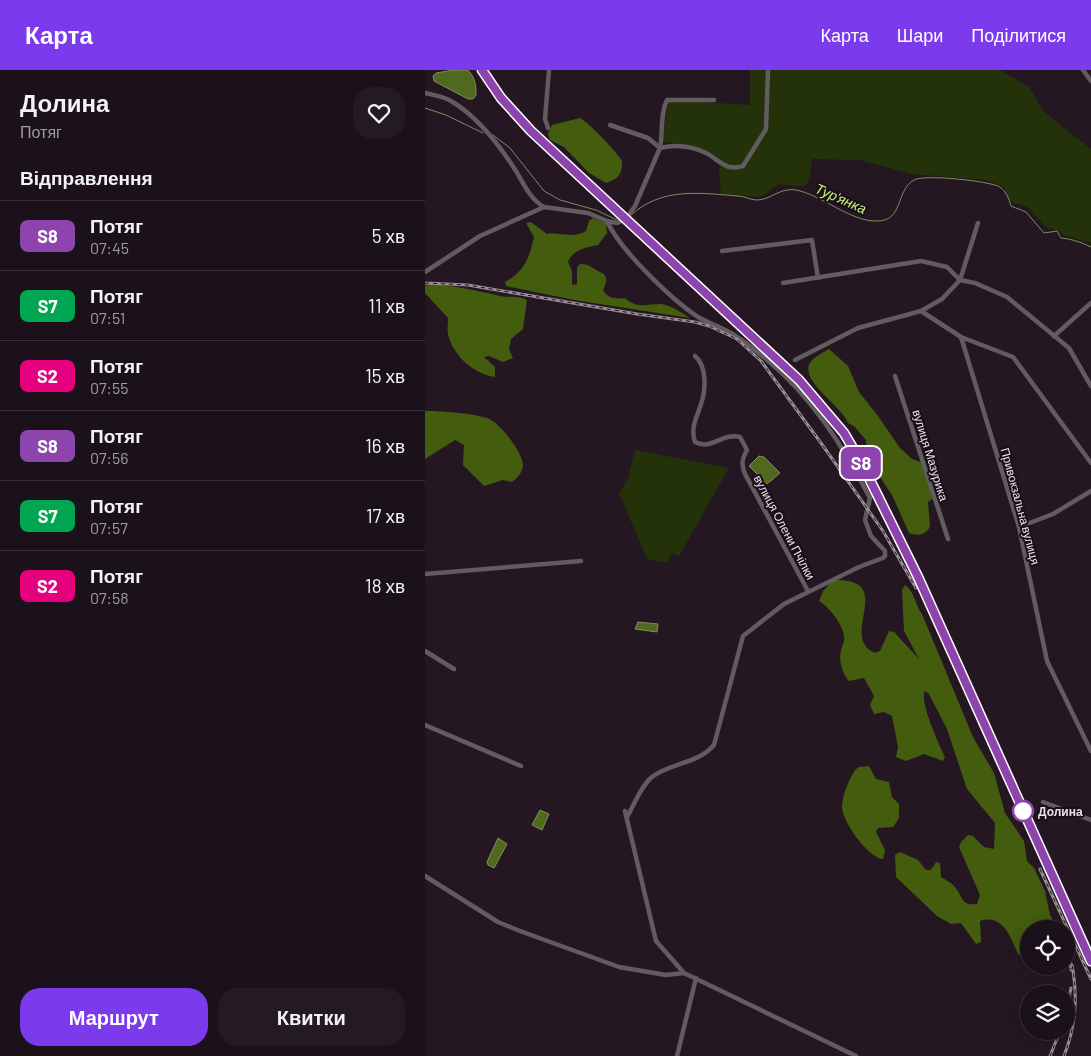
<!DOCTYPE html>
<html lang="uk">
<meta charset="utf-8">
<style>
:root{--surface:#1b111a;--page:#241a23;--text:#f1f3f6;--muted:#a09da2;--line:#393139;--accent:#7c3aed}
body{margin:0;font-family:Barlow,sans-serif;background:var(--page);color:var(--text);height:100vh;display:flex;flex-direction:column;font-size:19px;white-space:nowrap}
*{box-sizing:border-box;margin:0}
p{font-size:16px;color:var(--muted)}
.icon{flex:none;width:28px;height:28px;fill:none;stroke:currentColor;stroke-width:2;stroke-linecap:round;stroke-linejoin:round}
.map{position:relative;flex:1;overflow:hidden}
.side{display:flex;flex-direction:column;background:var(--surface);width:425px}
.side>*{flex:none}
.badge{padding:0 10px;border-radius:8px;font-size:18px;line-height:32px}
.controls{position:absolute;left:595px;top:850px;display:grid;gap:10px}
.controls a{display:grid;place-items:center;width:55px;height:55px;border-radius:50%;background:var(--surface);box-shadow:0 2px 12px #0003,0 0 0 1px var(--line);font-size:25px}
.map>.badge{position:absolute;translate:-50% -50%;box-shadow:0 0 0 2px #fff}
h2{padding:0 20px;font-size:19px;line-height:45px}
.round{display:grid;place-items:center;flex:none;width:52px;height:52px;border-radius:20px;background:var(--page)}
.overview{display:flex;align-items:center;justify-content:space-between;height:85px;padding:0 20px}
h1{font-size:24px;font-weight:800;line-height:38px}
.cta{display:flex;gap:10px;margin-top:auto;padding:10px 20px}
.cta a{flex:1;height:58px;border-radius:20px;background:var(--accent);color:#fff;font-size:20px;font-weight:800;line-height:58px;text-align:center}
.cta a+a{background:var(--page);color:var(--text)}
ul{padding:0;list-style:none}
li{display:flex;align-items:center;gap:15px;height:70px;padding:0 20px;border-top:1px solid var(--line)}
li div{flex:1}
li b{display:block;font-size:19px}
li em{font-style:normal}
li .badge{min-width:55px;font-weight:700;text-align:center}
header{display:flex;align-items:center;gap:30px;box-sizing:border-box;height:70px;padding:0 25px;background:var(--accent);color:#fff}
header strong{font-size:24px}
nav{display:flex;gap:28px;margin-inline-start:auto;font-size:18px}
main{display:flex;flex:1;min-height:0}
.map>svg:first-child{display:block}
.green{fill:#24320a}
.forest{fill:#445c0e}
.water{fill:#50691f;stroke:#7f8e5c}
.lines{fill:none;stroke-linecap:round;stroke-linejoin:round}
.stream{stroke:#7f8e5c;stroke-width:1}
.minor{stroke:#625b60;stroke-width:4.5}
.rail-casing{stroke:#998e97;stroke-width:3}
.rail{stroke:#1a0e19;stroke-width:1;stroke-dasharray:4;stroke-linecap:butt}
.line-casing{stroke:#fff;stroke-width:11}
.line{stroke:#8e44ad;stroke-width:8}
.stop-dot{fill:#fff;stroke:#8e44ad;stroke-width:2.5}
.labels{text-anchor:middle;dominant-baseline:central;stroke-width:4;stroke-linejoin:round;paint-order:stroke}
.street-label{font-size:12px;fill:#ece3ea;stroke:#1a0e19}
.stop-label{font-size:12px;font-weight:bold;fill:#ece3ea;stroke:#1a0e19;text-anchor:start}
.water-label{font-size:14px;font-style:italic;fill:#c8f67a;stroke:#1a0e19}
</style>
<header>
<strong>Карта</strong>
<nav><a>Карта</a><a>Шари</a><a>Поділитися</a></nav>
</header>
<main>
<section class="side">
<div class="overview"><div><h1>Долина</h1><p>Потяг</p></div><a class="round"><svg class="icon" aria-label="heart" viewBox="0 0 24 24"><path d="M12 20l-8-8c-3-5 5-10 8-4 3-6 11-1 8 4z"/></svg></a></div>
<h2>Відправлення</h2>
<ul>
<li><span class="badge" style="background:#8e44ad;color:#fff">S8</span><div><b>Потяг</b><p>07:45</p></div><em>5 хв</em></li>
<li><span class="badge" style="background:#00a651;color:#fff">S7</span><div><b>Потяг</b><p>07:51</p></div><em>11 хв</em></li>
<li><span class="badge" style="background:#e6007e;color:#fff">S2</span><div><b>Потяг</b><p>07:55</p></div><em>15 хв</em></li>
<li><span class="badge" style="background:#8e44ad;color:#fff">S8</span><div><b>Потяг</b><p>07:56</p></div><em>16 хв</em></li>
<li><span class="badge" style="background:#00a651;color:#fff">S7</span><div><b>Потяг</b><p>07:57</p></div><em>17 хв</em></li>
<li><span class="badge" style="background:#e6007e;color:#fff">S2</span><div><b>Потяг</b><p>07:58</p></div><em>18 хв</em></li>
</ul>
<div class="cta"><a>Маршрут</a><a>Квитки</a></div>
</section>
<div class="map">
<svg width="666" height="986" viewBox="0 0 666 986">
<rect width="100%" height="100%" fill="#241722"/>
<g class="green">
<path d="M325,0H575L604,17L619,42L666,79V173L638,165L634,161L620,157L603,137L586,132L578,116L561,110L487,104L434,90L387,89C383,122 385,117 354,114L335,127L296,124L294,99L296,97C280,77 260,75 237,72L244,30L325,35Z"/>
<polygon points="210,380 304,398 254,486 247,483 242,493 222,489 194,423 203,409"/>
</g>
<g class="forest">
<path d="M155,48C165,54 191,81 197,91C197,104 194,109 181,113L164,103L139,77L125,70L123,64L127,55Z"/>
<path d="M168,148L181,153L182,163L173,175C162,177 147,180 143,192L147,201V215L152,214V198L155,194C165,194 165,197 173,201C183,205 183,210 178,220C183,229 191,229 200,228C212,239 221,234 236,234C246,235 257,243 265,248L149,230L81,216L80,212C100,201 104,188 109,167L101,153L106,152L122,164C136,162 148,169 161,161L164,151Z"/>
<path d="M4,214C31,216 50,220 75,226C85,228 93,225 102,230L98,259L86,269L84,279L88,288L78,292L64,286L59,287L70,297V307C49,304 28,286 23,264C22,260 23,253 23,248L0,223V216Z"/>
<path d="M404,279L423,296L434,322L453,346L475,378L487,389L498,393L509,428L503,432L505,456C502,466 490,466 484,463L467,425L443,389L441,370L429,356L423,353C418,337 374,311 385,293C388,287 398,283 404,279Z"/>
<path d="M0,341C19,341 44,343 62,348C74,351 99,384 98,396C97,403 93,407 87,412L78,410L59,416L38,395L39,375L30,370L0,389Z"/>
<path d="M408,510C474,508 412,567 450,583L455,581L464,561L469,562L494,589L479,561L477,520L480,515C490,522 490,535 497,544L548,667L569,703L580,743L599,771L602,791L609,798L620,821L625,845L633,858L604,859L603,888L593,884C586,868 578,843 555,851L556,872L551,874L536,853L526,854L512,846L471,807L470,785L475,782L493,790L501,800H506L511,792L515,793L516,807C520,810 526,812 529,816C539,827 535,836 552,834L555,825L534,777L536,772L543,765L548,766L559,777L569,779L570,753L542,719L522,659L504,624L500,621C494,631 514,675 520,687L518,691L499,684L481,691L471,687L473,677L467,646L459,642L449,644L445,635L449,626L439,608L424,611C418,605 413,590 416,581C417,575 420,572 419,566C417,553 404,537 394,531L398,521Z"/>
<path d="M444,696L451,709L464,712L467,727L474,734V748L468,757L453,758L451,762L460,780L458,789C443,788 417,751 417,737C417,725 424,710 430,700L434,697Z"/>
</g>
<g class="water">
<path d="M29,0H43C50,8 51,14 51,25L48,29H43L9,11L8,6L11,3Z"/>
<polygon points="334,386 339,387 355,403 342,414 324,396"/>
<polygon points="213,552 233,554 232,562 210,559"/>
<polygon points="115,740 124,744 117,760 107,755"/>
<polygon points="73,768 82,774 69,798 63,795 62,792"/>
</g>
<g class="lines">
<g class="stream">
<polyline points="0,38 21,45 58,63"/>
<polyline points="68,65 85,78 119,121 135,130 171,140 192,150"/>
<path d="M206,145C237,117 274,123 313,126C319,126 325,130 332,130C346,130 355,117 371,120C397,125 426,152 452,151C479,151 470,121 489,110C499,104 565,111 575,117C581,121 584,129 586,136L601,142L619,163L632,161L636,168C646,169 656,172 666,177"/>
</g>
<g class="minor">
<polyline points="658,0 666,11"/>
<path d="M0,23C8,25 18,26 26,31C52,46 75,76 91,101C99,114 105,129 119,137L163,143L182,151C195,180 246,229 273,247C283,253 294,256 304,262C317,269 329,279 341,289C387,327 418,376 445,428L440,450L446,466L460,481V486L458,488L434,497L359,534L318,566L289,675C273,694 245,693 227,707C216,716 209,735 202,747"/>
<path d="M185,55L223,68L235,78C238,63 235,44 242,30H289"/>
<polyline points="123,58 120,49 124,0"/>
<path d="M203,146L210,136L235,78C251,74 271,76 286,86C296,93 304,101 318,96L341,59L343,0"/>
<polyline points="182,151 192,153 199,150"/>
<polyline points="297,181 387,170 393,208"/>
<polyline points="0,202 55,166 119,137"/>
<polyline points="535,210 550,213 582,227 644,278 666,316"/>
<polyline points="358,213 496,191 522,197 535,210"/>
<polyline points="496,241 536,267 594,457 622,591 666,681"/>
<polyline points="629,266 666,233"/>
<polyline points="536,267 588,287 666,393"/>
<path d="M270,286C282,296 281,320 276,334C272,347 265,358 270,372C286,381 298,362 315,367L322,380C317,389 316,394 320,404L383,521"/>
<polyline points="370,290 433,258 496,241 517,229 535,210 553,153"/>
<polyline points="470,306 523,469"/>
<polyline points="594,457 628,444 666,421"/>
<polyline points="0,504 156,491"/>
<polyline points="0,581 29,599"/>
<polyline points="0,655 96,696"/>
<polyline points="618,732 666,750"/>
<polyline points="200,741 231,871 259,903 431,986"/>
<polyline points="0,806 73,852 95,861 194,897 241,905 259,903"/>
<polyline points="252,986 271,908"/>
</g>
<defs>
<g id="rail">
<polyline points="57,0 75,28 106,61 374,309 419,363 435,392 493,507 666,891"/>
<polyline points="0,213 43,215 212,244 270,252 284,256 312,269 336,291 396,373 458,461 491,518"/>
<polyline points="615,799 666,909"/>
<polyline points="643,866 646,900"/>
<polyline points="641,942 646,918"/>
<polyline points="625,986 635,961"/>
<path d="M639,986C651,955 653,928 647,895"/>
</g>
</defs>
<use href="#rail" class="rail-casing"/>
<use href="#rail" class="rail"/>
</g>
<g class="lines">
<defs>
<polyline id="line" points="57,0 76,28 106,61 374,310 419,363 436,392 493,507 666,891"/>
</defs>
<use href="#line" class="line-casing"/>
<use href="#line" class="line"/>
</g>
<circle class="stop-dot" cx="598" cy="741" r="10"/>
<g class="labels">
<g class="street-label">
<text transform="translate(506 385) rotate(73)">вулиця Мазурика</text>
<text transform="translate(596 436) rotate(75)">Привокзальна вулиця</text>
<text transform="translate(360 457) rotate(62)">вулиця Олени Пчілки</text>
</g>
<g class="stop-label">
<text x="613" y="741">Долина</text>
</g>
<g class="water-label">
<text transform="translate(416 128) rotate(24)">Тур'янка</text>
</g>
</g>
</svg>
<div class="controls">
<a><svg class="icon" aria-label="locate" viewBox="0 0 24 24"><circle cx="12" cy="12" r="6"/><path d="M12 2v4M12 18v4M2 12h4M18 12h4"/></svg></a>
<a><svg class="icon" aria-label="layers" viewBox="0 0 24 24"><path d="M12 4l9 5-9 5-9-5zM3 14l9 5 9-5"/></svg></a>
</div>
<b class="badge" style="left:436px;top:393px;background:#8e44ad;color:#fff">S8</b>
</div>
</main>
